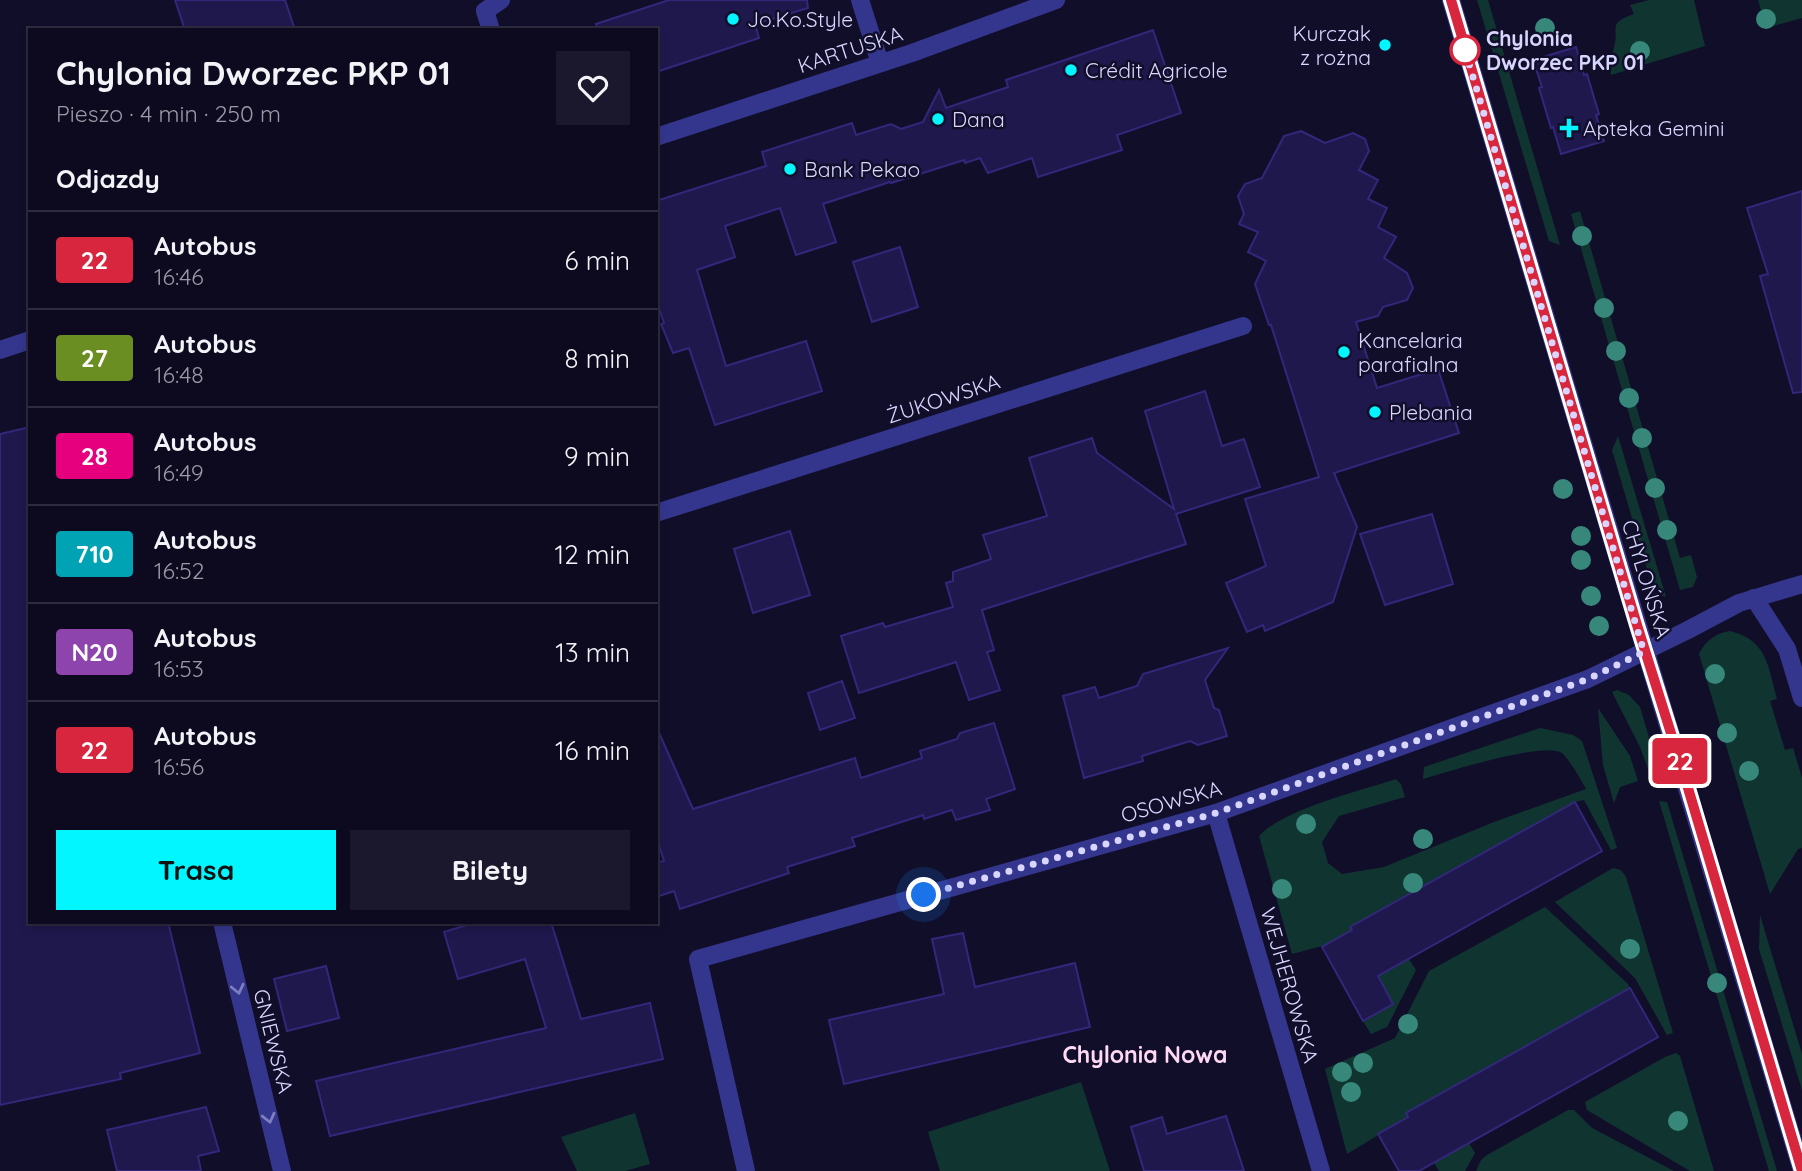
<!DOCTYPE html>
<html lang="pl">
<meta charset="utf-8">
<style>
:root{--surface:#0d0a20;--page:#1b182d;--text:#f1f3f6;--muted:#9a9aa5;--line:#2d2b3e;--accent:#02f6ff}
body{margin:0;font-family:Quicksand,sans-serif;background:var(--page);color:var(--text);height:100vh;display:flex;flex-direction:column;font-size:26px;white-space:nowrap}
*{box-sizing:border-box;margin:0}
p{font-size:23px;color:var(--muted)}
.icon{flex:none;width:38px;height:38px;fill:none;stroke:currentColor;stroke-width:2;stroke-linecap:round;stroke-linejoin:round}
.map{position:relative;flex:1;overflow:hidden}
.side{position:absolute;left:28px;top:28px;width:630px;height:896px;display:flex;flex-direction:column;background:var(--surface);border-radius:0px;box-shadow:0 4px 10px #0003,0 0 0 2px var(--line)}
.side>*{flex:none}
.badge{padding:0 14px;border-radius:5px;font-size:24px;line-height:46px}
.you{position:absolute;width:35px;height:35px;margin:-18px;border:5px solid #fff;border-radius:50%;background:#1a73e8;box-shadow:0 0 0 10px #1a73e833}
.map>.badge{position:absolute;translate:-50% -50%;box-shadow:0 0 0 4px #fff}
h2{padding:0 28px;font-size:26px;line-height:63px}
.round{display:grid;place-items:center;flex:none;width:74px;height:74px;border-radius:0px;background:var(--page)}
.head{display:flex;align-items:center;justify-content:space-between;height:119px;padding:0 28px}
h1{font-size:33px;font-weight:800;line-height:52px}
.button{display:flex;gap:14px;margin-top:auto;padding:14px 28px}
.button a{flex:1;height:80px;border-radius:0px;background:var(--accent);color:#111;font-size:28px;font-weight:800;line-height:80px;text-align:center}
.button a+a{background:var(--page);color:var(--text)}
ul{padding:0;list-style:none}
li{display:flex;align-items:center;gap:21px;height:98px;padding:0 28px;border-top:2px solid var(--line)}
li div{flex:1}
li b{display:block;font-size:26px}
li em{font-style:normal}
li .badge{min-width:77px;font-weight:700;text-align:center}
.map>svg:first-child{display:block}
.green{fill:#103531}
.building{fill:#1f184d;stroke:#33277b;stroke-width:2}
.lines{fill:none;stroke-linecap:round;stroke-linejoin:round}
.minor{stroke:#34368d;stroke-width:18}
.tree{fill:#37887b}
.oneway{stroke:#7e7ec0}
.line-casing{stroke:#fff;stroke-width:16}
.line{stroke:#d7263d;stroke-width:10}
.walk{stroke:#d8d6ff;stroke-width:7;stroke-dasharray:0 12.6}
.poi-dot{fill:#02f6ff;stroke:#110e2a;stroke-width:2.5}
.stop-dot{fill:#fff;stroke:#d7263d;stroke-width:3.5}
.labels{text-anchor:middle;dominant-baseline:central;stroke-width:5;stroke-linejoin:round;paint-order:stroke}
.poi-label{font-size:21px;fill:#d8d6ff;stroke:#110e2a;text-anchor:start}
.stop-label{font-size:21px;font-weight:bold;fill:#d8d6ff;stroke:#110e2a;text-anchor:start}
.street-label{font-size:21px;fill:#d8d6ff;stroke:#110e2a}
.neighbourhood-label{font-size:23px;font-weight:bold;fill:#ffd8f3;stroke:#110e2a}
</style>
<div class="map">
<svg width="1802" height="1171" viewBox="0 0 1802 1171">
<rect width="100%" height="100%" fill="#110e2a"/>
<g class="green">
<polygon points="1477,0 1488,0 1560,245 1549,241"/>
<path d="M1649,0H1694L1705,46L1611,75C1610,64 1610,58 1614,48C1620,27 1606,24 1634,14L1630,5Z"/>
<polygon points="1758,0 1802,0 1802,18 1766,28"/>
<polygon points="1580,211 1680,558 1691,555 1697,577 1693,587 1680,590 1571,214"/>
<polygon points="1618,436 1666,597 1660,595 1652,586 1612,450"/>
<path d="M1730,631C1767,640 1768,666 1777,699L1770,701L1785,750L1793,748L1802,778V848L1798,849L1770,894L1699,654C1705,641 1716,633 1730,631Z"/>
<polygon points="1617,690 1629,695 1640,707 1659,771 1651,777 1640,747 1612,692"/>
<polygon points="1598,708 1630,756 1638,781 1620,787 1614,803 1603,765"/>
<path d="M1540,728L1573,735L1582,741L1617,848L1611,850L1584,800L1575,802L1351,926L1352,930L1326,945L1292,954L1259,836C1284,809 1360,791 1396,779L1401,784L1405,797L1339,816L1322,842L1328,863L1342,874L1384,867L1494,822L1586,789C1582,781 1569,759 1562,753C1544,741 1447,772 1423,779L1424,767Z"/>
<polygon points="1659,801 1667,802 1777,1171 1769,1171"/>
<polygon points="1613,868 1621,870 1626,877 1673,1033 1667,1035 1635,978 1555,902"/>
<polygon points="1545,907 1628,984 1630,988 1407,1113 1408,1117 1347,1154 1325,1069 1395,1038 1429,971"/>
<polygon points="1760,915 1802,1054 1802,1090 1759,949"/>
<polygon points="1409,959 1416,970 1387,1027 1371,1034 1363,1021 1393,1004 1378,976"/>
<polygon points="1676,1053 1680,1056 1714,1171 1690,1171 1587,1110 1585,1102 1665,1057"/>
<polygon points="1081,1082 1110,1171 940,1171 928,1132"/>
<polygon points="1568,1110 1574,1110 1592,1128 1674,1171 1476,1171 1481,1160 1487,1155"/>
<polygon points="635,1113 650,1164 625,1171 577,1171 561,1137"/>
<polygon points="1469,1143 1475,1153 1465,1171 1439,1171 1434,1163"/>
</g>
<g class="building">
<polygon points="175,0 285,0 295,30 185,30"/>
<polygon points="669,0 807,0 808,8 755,24 759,38 656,72 656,30 597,30 596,24"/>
<polygon points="1153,30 1181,113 1117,135 1122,150 1038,177 1032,158 988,173 980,158 965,163 964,160 891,183 890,182 823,204 836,242 796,255 780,208 725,226 735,257 697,270 726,366 806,341 822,391 715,425 689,348 673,353 661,324 664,323 656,299 656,201 766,166 762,152 852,123 856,135 891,124 901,129 923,122 939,90 946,108 1008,87 1006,80"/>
<polygon points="1576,47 1584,75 1587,74 1599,114 1596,115 1604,141 1561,154 1553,127 1551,128 1539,88 1542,87 1533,60"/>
<polygon points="1301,131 1325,143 1353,133 1365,139 1369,151 1359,170 1378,180 1368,199 1387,208 1378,227 1396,237 1384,258 1407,273 1413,288 1407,300 1383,307 1378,316 1356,322 1377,388 1438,369 1459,433 1334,473 1357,527 1333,602 1265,631 1263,625 1247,632 1226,583 1266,566 1245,499 1319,477 1271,325 1269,325 1255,284 1266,261 1248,252 1258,232 1239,224 1244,214 1238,196 1245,184 1262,178 1284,136"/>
<polygon points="1802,191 1802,392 1793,393 1760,276 1768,274 1747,208"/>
<polygon points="900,247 918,307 872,322 853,262"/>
<polygon points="1205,391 1222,446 1244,439 1260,487 1176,514 1186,544 982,610 994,650 987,652 1000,690 969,700 956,662 859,693 841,636 883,623 885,627 953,607 946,583 953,581 953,572 991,559 983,535 1047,516 1029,458 1092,438 1097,453 1174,509 1145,411"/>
<polygon points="30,427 30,922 168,922 200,1053 120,1073 121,1079 0,1105 0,434"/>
<polygon points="1432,514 1453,584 1385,605 1360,534"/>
<polygon points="790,531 810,595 753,613 734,549"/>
<polygon points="1228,648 1205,680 1214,708 1219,710 1227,736 1198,745 1190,741 1142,756 1143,761 1084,778 1063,696 1095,687 1099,698 1137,686 1143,674"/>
<polygon points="842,681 855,718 820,730 808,693"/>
<polygon points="994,723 1015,789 986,799 990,810 956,820 952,810 924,819 923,815 852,838 855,846 787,867 789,873 680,909 674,891 656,897 656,863 664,861 656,835 656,726 693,809 855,758 861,778 922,758 920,751 957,739 960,733"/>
<polygon points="1575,802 1602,851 1378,976 1393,1004 1363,1021 1322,947 1352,930 1350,927"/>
<polygon points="477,922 551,922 581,1019 650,1003 663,1059 330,1136 316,1081 546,1028 525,959 458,979 444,932"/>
<polygon points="963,933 975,987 1075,963 1090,1027 844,1084 829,1020 944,994 932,939"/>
<polygon points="326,966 339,1018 287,1031 274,979"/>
<polygon points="1630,988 1658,1037 1419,1171 1399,1171 1378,1134 1408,1117 1406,1113"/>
<polygon points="206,1107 219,1151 198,1156 201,1171 117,1171 107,1130"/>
<polygon points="1226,1116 1244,1171 1144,1171 1131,1127 1162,1117 1167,1134"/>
</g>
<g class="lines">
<g class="minor">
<polyline points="860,0 880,63"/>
<path d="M1451,0C1566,391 1686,780 1802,1171"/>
<polyline points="491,30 485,11 501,0"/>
<polyline points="656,137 912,53 1056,0"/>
<polyline points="0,350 30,340"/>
<polyline points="656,513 1243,326"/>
<polyline points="1754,598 1787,649 1802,698"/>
<polyline points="1216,813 1321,1171"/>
<polyline points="222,922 282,1171"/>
<polyline points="746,1171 698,959 1216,813 1588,679 1686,631 1739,603 1802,584"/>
</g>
</g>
<g class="tree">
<circle cx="1766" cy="19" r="10"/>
<circle cx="1545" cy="28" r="10"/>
<circle cx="1640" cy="51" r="10"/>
<circle cx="1582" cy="236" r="10"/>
<circle cx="1604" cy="308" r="10"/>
<circle cx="1616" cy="351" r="10"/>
<circle cx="1629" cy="398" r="10"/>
<circle cx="1642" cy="438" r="10"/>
<circle cx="1655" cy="488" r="10"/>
<circle cx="1563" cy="489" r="10"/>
<circle cx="1667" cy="530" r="10"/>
<circle cx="1581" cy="536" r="10"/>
<circle cx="1581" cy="560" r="10"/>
<circle cx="1591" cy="596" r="10"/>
<circle cx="1599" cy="626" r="10"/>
<circle cx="1715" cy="674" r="10"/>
<circle cx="1727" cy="733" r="10"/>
<circle cx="1749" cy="771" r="10"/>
<circle cx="1306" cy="824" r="10"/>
<circle cx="1423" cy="839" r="10"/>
<circle cx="1413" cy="883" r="10"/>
<circle cx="1282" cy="889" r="10"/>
<circle cx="1630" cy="949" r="10"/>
<circle cx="1717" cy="983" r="10"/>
<circle cx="1408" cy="1024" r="10"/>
<circle cx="1363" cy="1063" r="10"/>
<circle cx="1342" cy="1072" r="10"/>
<circle cx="1351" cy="1092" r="10"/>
<circle cx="1678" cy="1121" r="10"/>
</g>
<defs><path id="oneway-chevron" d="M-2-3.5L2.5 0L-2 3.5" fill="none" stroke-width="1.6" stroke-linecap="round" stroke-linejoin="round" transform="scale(1.75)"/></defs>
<g class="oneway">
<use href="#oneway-chevron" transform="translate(238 989) rotate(77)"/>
<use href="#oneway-chevron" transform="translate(269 1118) rotate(76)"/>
</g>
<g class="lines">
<defs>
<polyline id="line" points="1451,0 1637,625 1685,778 1802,1171"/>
</defs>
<use href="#line" class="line-casing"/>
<use href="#line" class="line"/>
<polyline class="walk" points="924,895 1216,813 1588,679 1644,652 1465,50"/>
</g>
<g class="poi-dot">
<circle cx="733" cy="19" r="7"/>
<circle cx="1385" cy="45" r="7"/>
<circle cx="1071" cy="70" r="7"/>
<circle cx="938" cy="119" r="7"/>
<path d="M1565.5 117.5h7v7h7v7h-7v7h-7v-7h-7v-7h7z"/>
<circle cx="790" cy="169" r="7"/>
<circle cx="1344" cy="352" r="7"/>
<circle cx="1375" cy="412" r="7"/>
</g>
<circle class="stop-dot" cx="1465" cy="50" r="14"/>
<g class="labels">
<g class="poi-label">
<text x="747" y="19">Jo.Ko.Style</text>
<text x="1371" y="33" text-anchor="end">Kurczak<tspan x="1371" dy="24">z rożna</tspan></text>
<text x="1085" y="70">Crédit Agricole</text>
<text x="952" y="119">Dana</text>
<text x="1583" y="128">Apteka Gemini</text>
<text x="804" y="169">Bank Pekao</text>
<text x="1358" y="340">Kancelaria<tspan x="1358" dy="24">parafialna</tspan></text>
<text x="1389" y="412">Plebania</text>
</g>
<g class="stop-label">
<text x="1486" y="38">Chylonia<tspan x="1486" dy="24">Dworzec PKP 01</tspan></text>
</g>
<g class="street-label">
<text transform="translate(850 49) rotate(-18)">KARTUSKA</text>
<text transform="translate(943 398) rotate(-18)">ŻUKOWSKA</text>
<text transform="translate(1647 579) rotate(73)">CHYLOŃSKA</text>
<text transform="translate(1171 801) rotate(-16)">OSOWSKA</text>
<text transform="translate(1290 985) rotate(74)">WEJHEROWSKA</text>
<text transform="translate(274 1041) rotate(76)">GNIEWSKA</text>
</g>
<g class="neighbourhood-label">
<text x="1145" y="1054">Chylonia Nowa</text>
</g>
</g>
</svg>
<div class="you" style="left:924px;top:895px"></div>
<b class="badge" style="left:1680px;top:761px;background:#d7263d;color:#fff">22</b>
<section class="side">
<div class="head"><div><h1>Chylonia Dworzec PKP 01</h1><p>Pieszo · 4 min · 250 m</p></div><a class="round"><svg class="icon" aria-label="heart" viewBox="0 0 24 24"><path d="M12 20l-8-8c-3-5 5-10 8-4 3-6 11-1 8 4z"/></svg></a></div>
<h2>Odjazdy</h2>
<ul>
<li><span class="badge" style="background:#d7263d;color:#fff">22</span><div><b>Autobus</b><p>16:46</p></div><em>6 min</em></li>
<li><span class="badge" style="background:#6b8e23;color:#fff">27</span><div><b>Autobus</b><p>16:48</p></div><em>8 min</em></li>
<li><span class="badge" style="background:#e6007e;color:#fff">28</span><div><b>Autobus</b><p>16:49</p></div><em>9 min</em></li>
<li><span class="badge" style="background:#00a3b4;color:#fff">710</span><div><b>Autobus</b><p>16:52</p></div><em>12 min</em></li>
<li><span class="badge" style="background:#8e44ad;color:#fff">N20</span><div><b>Autobus</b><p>16:53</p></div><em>13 min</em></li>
<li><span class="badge" style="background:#d7263d;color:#fff">22</span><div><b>Autobus</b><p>16:56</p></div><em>16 min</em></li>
</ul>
<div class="button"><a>Trasa</a><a>Bilety</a></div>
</section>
</div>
